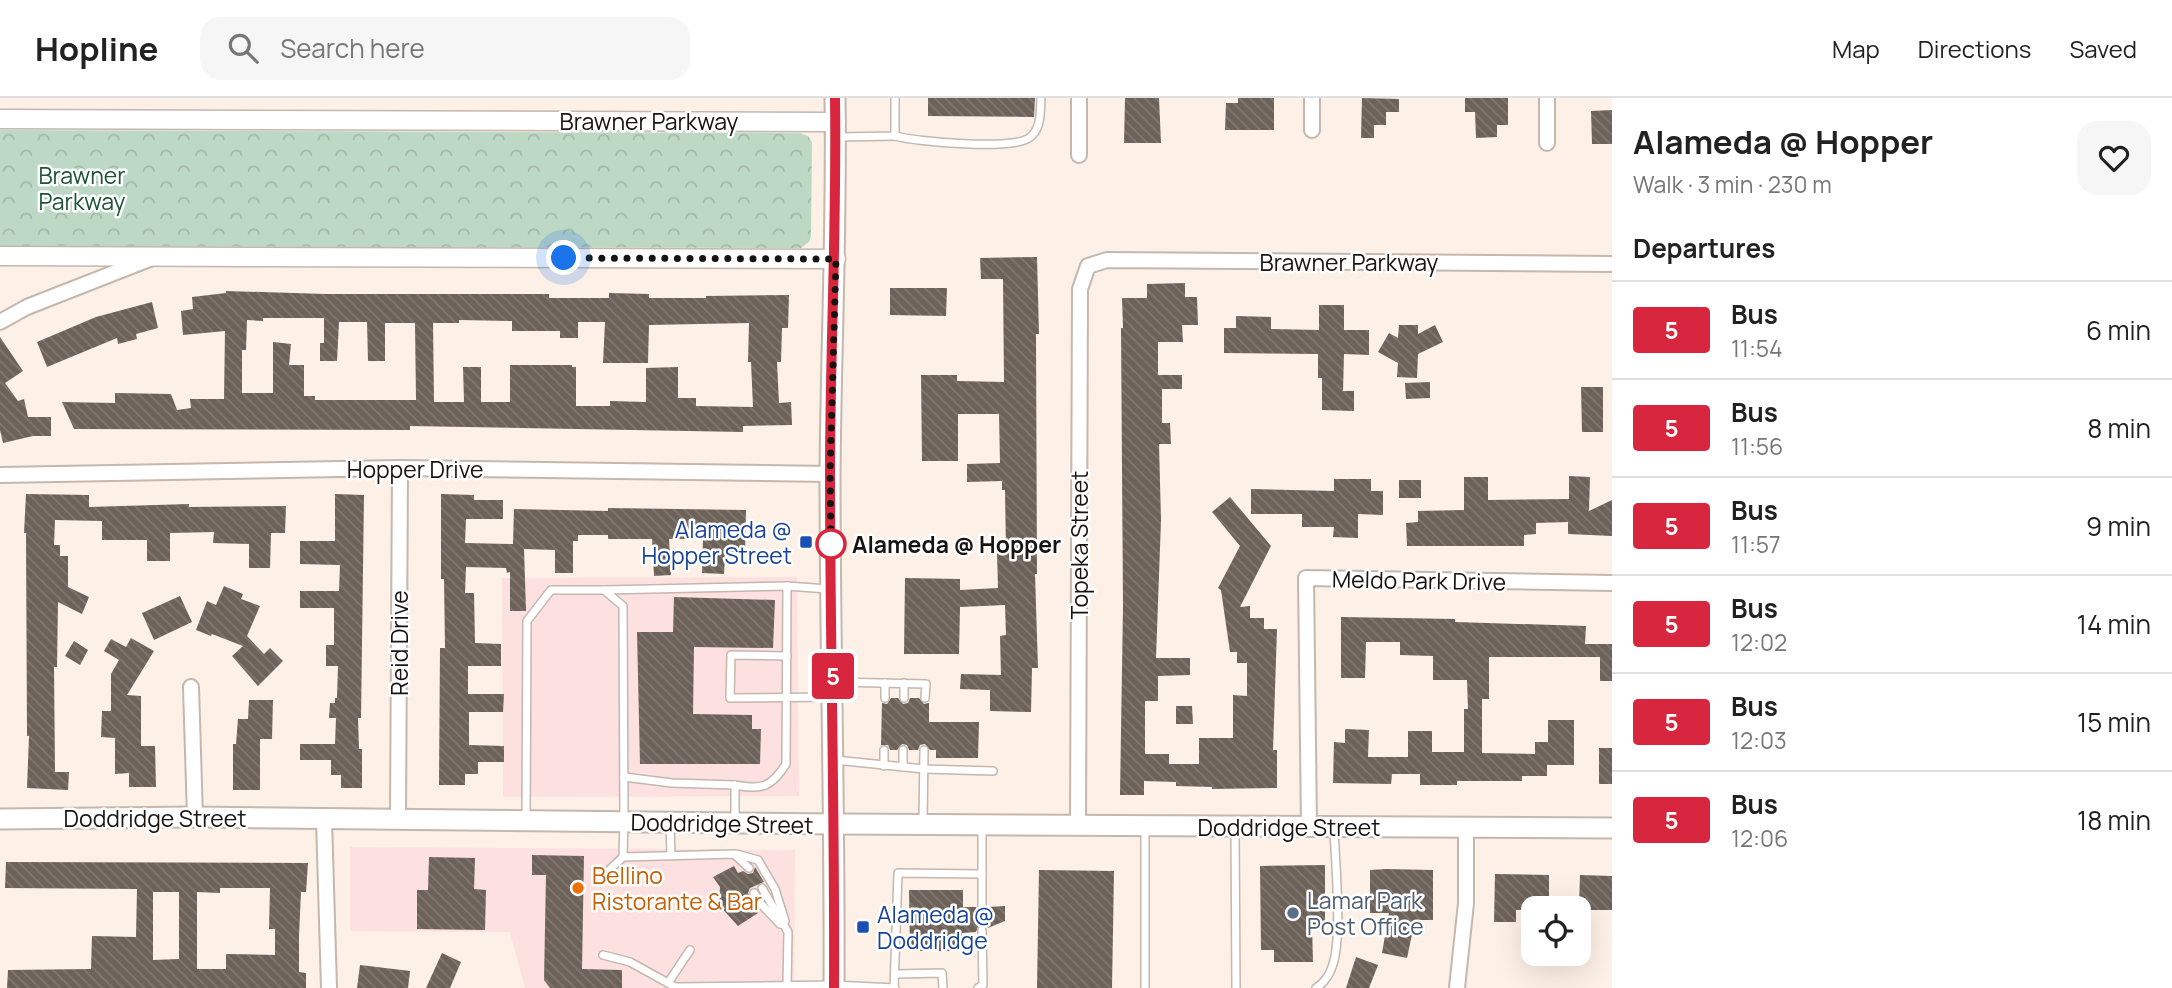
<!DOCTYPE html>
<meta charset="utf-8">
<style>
:root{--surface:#fff;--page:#f6f6f6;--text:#222;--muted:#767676;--line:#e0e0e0}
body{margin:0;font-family:Manrope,sans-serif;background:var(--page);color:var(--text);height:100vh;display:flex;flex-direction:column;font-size:26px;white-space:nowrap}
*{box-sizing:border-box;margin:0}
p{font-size:23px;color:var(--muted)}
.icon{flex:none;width:38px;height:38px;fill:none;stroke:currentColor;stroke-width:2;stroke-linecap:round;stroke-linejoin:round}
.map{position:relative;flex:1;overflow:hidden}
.drawer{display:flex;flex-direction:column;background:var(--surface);width:560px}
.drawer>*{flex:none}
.badge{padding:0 14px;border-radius:5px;font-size:24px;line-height:46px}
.controls{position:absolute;left:1521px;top:798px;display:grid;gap:14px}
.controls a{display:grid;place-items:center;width:70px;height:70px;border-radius:14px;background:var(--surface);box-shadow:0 7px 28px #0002;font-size:35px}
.you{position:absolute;width:35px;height:35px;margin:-18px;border:5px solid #fff;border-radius:50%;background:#1a73e8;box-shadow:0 0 0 10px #1a73e833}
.map>.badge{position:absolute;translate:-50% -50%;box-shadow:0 0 0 4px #fff}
h2{padding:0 21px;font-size:26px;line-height:63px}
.round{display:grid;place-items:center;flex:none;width:74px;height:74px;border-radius:21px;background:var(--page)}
.summary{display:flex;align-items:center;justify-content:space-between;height:119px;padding:0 21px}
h1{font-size:33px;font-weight:700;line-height:52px}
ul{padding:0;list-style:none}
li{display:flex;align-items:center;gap:21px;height:98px;padding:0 21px;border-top:2px solid var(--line)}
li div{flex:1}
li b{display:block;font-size:26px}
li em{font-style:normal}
li .badge{min-width:77px;font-weight:700;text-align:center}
header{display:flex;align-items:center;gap:42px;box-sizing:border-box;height:98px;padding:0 35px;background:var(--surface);border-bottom:2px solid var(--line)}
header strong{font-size:33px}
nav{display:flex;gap:38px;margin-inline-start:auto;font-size:24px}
.search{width:490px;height:63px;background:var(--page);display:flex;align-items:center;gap:18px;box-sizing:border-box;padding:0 24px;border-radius:21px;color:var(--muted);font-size:26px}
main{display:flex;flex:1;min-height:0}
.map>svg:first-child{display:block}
.commercial{fill:#fce1e0}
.park{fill:url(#park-crowns)}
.building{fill:url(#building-back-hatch);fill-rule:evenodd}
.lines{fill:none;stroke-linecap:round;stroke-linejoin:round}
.service-casing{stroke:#c3b7ae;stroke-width:10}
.minor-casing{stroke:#c3b7ae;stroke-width:18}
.tertiary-casing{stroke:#c3b7ae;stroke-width:21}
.secondary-casing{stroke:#c3b7ae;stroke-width:23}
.service{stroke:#fff;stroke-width:7}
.minor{stroke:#fff;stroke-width:14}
.tertiary{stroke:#fff;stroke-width:18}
.secondary{stroke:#fff;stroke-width:19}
.line-casing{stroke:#fff;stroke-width:16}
.line{stroke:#d7263d;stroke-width:10}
.walk{stroke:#171310;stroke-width:7;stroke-dasharray:0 12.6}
.transit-dot{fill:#1a4fb4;stroke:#fff;stroke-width:2.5}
.stop-dot{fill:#fff;stroke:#d7263d;stroke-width:3.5}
.food-dot{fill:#e8710a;stroke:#fff;stroke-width:2.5}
.service-dot{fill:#5c6f8a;stroke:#fff;stroke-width:2.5}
.labels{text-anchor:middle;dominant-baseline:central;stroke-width:5;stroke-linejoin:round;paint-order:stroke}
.street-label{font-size:23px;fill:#171310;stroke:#fff}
.park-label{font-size:23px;fill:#1c5435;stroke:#fff}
.transit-label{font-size:23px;fill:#164399;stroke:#fff;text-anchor:end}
.stop-label{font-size:23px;font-weight:bold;fill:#171310;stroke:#fff;text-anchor:start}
.food-label{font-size:23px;fill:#c56008;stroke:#fff;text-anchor:start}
.service-label{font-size:23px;fill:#4e5e75;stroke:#fff;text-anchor:start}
</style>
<header>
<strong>Hopline</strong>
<div class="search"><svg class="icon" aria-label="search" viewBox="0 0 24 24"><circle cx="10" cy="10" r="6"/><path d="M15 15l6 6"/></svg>Search here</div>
<nav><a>Map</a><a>Directions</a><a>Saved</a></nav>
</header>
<main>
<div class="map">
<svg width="1612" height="890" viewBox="0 0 1612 890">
<defs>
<pattern id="park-crowns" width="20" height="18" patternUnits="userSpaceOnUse" patternTransform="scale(1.75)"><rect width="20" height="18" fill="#bed8c6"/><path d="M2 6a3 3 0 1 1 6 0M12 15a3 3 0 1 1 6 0" fill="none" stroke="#a3b8a9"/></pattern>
<pattern id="building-back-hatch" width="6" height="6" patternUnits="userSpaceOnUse" patternTransform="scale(1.75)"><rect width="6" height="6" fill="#6d625a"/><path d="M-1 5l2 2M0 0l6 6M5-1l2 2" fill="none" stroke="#807871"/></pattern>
</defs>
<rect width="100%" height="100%" fill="#fdf0e6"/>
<g class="commercial">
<polygon points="797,479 799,698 503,699 502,480"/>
<polygon points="350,749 795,752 794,890 525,890 510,834 350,833"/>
</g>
<polygon class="park" points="0,32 800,35 808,38 812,44 811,138 809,144 801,150 0,148"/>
<g class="building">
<polygon points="928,0 1035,0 1034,19 928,18"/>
<polygon points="1125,0 1159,0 1161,45 1124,45"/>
<polygon points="1238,0 1274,0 1274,32 1225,32 1226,5 1238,5"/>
<polygon points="1362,0 1399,1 1399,14 1386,14 1386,27 1374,27 1374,40 1361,40"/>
<polygon points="1465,0 1508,0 1508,27 1497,27 1497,39 1476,40 1475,14 1465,14"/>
<polygon points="1612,12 1612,46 1592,46 1591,13"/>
<polygon points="1037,159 1039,236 1036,236 1037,476 1035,476 1038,570 1032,570 1031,614 990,613 990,592 960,591 961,576 1001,577 1000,538 1006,537 1005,507 960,509 959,556 904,556 905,480 960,481 960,492 998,490 997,454 1006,454 1005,392 1002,392 1002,383 967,384 967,366 1000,365 999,316 958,316 958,363 922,363 921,277 957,277 957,283 1004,284 1003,181 981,181 980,160"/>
<polygon points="1185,185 1185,199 1197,199 1198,227 1182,227 1183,244 1158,244 1158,277 1182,277 1182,291 1162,291 1162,325 1170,325 1171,346 1159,346 1161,422 1156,560 1190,560 1190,577 1158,578 1158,603 1145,603 1145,656 1169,656 1169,666 1199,666 1199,640 1233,640 1233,597 1247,598 1247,565 1237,565 1237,554 1230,554 1221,492 1218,490 1240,448 1212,414 1230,399 1271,448 1240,509 1250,508 1250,520 1264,520 1264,531 1277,531 1273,652 1277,652 1277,690 1212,691 1212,689 1176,688 1176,684 1144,683 1144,697 1120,697 1123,508 1121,230 1123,230 1122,200 1147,200 1147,186"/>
<polygon points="890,190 947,190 946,218 890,217"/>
<path d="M226,193L325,196H549V200H609V195L649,196V200H706V198L789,197L788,230H782L781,264H777L779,305L791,304L792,327L743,328V334L410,328V332L74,331L62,304L115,305V295L171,296L177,312L191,310L190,301H224L225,233L183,237L181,213L193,211L192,199L226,195ZM263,220H324V245H320V263H337L339,224H367L368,263H385V225H415L416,302H315V298H304V267H289L291,246L273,244V295H242V252H246L247,222L263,223ZM459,222L512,223V233H560V240H578V224H605L603,265H648L649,227L749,225L748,264H751L753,309L696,308V300H678V269L646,270V304L610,303V308H576V269H572V267H510V304H481V269H463L464,304H434L433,225H459Z"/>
<polygon points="152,204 158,230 136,236 137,241 118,246 117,240 47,269 37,244 96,219"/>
<polygon points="1319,207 1344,207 1344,232 1369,232 1369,257 1344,256 1343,293 1354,293 1354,313 1322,312 1322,280 1318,280 1318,256 1224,255 1224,230 1236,230 1236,218 1271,219 1271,231 1319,232"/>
<polygon points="1399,227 1418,227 1418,236 1435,227 1443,244 1418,256 1417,280 1397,279 1398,265 1378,254 1389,235 1398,240"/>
<polygon points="0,239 23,273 5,285 18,303 24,301 28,319 51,319 51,338 33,338 3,345 0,332"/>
<polygon points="1430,284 1430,300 1406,301 1405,285"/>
<polygon points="1581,289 1603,289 1603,334 1582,334"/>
<polygon points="1569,378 1590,379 1589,413 1612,402 1612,438 1568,436 1568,424 1536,425 1536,436 1524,437 1524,448 1407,448 1406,425 1418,424 1418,413 1464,412 1464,379 1488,379 1488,402 1569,401"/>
<polygon points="1334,381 1371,381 1371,393 1383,393 1383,417 1358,416 1358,440 1333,439 1334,429 1302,429 1302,416 1251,416 1251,391 1334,393"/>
<rect x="1399" y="382" width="22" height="18"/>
<polygon points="26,396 89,397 89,409 189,406 189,409 286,408 285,435 271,435 270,470 249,470 249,446 213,445 214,434 170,435 170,463 147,463 147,442 102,442 102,423 55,422 54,447 60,447 60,458 68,458 68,489 89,499 82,516 58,504 57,569 54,569 55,674 69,674 68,692 27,690 29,638 27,638 26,435 24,435"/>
<polygon points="335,396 364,397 361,620 358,620 359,651 362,651 362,690 341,690 341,677 331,677 331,662 300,662 300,646 335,646 336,620 329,620 330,605 335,605 335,600 337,600 338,568 326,568 326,547 334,547 334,510 300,510 300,493 339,493 340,467 300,466 300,443 335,443"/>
<polygon points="441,396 474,397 474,402 503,402 503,421 466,421 465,445 513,446 514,411 608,413 608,410 746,412 745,456 725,455 724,476 702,475 703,441 669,441 671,477 654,478 652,441 608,441 608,437 578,437 578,443 573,443 573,475 555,475 555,452 524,451 526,513 510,513 510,474 507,475 506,470 466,469 465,495 474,495 475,545 501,546 501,568 468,568 468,596 504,596 503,614 469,614 469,647 504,648 504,664 478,664 478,676 465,676 465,687 439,687 440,550 445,550 444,481 441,481"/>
<polygon points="224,488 243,496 241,501 260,508 247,538 264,556 270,550 283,563 258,588 232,558 243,548 212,536 211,538 196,532 207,503 216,507"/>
<polygon points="180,498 192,524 154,542 142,515"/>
<polygon points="674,499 775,502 773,550 694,549 693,616 752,617 752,631 761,631 760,666 640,666 637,534 673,534"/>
<polygon points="1341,519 1455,521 1455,524 1586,528 1585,546 1612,546 1612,583 1600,583 1600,559 1489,559 1489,601 1482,601 1482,655 1535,656 1535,644 1548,644 1548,622 1574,622 1574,667 1547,667 1547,678 1522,678 1522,683 1457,683 1457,687 1420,687 1420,676 1392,676 1391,686 1333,685 1334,644 1345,645 1345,631 1369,632 1368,659 1408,659 1408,633 1432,633 1432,654 1464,654 1464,611 1468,611 1467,582 1433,582 1433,558 1400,557 1400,544 1366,544 1365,580 1341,580"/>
<polygon points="131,540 154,553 127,597 141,598 141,648 155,648 156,689 129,689 129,675 115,676 115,640 101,639 102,613 111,613 111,576 119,562 104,553 111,541 126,549"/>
<polygon points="74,543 88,552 80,567 65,558"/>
<polygon points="891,600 898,600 903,606 908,605 910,600 919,600 924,606 929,605 929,624 979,624 978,660 936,660 936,652 930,652 925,646 920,647 918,652 909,652 907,647 902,646 897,652 890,652 888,647 881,647 882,605 887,606"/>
<polygon points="249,602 273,602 272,641 260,641 260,692 233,692 233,646 236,646 238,621 248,621"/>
<polygon points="1176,608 1192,608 1193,626 1176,626"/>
<rect x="1599" y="650" width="13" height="36"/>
<polygon points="532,757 584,758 582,871 622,872 622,890 550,890 544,882 546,777 532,777"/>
<polygon points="429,759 475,760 474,791 486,792 485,832 417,831 417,792 428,792"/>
<path d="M6,764L308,765L306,794H301L299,838V874L306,875V890H7L8,872L91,871L92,838L136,839L137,791L5,790ZM220,790H270L269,831H275V857L226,856V871H197V794L220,795ZM153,794H179V861L153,862Z"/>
<polygon points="1325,767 1325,827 1312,827 1313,864 1274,864 1274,852 1261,852 1260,768"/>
<polygon points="734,768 738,775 743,773 748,776 753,775 755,769 764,784 750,790 748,795 758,815 738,828 719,807 720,789 713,779"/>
<polygon points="1386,771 1433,772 1433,822 1415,822 1407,860 1382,855 1389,815 1370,815 1370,772"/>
<polygon points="1039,772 1114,773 1112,890 1037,890"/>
<polygon points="1495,776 1549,777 1549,798 1575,800 1575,810 1516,812 1516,824 1494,824"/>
<polygon points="1580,777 1612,778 1612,812 1590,812 1590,838 1578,837"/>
<polygon points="909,792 963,792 963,809 976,809 978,814 983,815 988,809 1005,808 1005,823 988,830 984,826 979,826 976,834 962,835 962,853 910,853"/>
<polygon points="442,855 461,864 450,890 426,890"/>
<polygon points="1356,859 1378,867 1369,890 1346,890"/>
<polygon points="360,867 410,873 408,890 357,890"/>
</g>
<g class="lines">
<defs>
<g id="service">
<path d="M895,38C917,44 1012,52 1029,40C1042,31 1040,13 1041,0"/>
<polyline points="837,39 895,38 895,0"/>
<polyline points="605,492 787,488 828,491"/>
<polyline points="787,558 731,557 730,600 830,599"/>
<polyline points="834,584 926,586 925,600"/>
<polyline points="885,600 885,585"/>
<polyline points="904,600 904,585"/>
<polyline points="835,662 924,671 993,673"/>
<polyline points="884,668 884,652"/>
<polyline points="903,669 903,652"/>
<polyline points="624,679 672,685 735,687 735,722"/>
<path d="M735,687C761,692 771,690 786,666L787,488"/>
<polyline points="526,721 527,523 551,492 604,492 623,508 624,723 623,759 605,776"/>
<polyline points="923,725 924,652"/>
<polyline points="670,726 671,757"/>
<polyline points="1145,730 1145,890"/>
<polyline points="1235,730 1236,890"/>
<polyline points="736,756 758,762 775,791 785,823"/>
<polyline points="623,759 734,756 749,770"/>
<polyline points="762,790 788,834 787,888"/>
<polyline points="754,795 761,806 780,826"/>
<polyline points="982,809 982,728"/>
<polyline points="603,857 630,864 677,890"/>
<polyline points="895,876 942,875 943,890"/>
<polyline points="668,885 690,852"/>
<polyline points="677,889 834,887 895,890"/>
<polyline points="894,890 898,775 982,776"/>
<polyline points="978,890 983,887 982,832"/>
<path d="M1316,890C1324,885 1329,878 1332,869C1343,841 1335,762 1334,730"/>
</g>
<g id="minor">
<polyline points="1312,32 1312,0"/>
<polyline points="1547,45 1547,0"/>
<polyline points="1079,57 1079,0"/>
<polyline points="0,224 27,209 152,160"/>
<polyline points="0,377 400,370 830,376"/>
<polyline points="191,589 195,719"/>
<polyline points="398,720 400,370"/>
<polyline points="324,721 329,890"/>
<polyline points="1078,728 1080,191 1088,168 1107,162 1612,166"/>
<polyline points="1309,729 1306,480 1612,485"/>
<polyline points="1457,890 1466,805 1466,730"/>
</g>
<g id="tertiary">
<polyline points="0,21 836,24"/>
<polyline points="0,158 836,161"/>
</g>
<g id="secondary">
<polyline points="0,721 195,719 835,726 1612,730"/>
<path d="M834,890C835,719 830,547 830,376C831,251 837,125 835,0"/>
</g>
</defs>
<use href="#service" class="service-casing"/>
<use href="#minor" class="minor-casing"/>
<use href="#tertiary" class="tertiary-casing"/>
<use href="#secondary" class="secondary-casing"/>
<use href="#service" class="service"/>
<use href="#minor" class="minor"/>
<use href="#tertiary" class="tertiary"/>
<use href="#secondary" class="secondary"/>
</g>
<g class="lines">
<defs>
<path id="line" d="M834,890C835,719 830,547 830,376C830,251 837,125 835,0"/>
</defs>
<use href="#line" class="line-casing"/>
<use href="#line" class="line"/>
<polyline class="walk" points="564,160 836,161 830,376 831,446"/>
</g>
<g class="transit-dot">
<rect x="799" y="437" width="14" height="14" rx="3.5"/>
<rect x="856" y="822" width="14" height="14" rx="3.5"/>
</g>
<circle class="stop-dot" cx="831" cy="446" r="14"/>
<circle class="food-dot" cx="578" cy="790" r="7"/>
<circle class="service-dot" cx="1293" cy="815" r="7"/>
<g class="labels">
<g class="street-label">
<text x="649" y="23">Brawner Parkway</text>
<text x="1349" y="164">Brawner Parkway</text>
<text x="415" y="371">Hopper Drive</text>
<text transform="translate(1079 447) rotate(-90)">Topeka Street</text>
<text transform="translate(1419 482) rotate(1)">Meldo Park Drive</text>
<text transform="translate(399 545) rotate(-90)">Reid Drive</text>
<text x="155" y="720">Doddridge Street</text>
<text transform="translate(722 725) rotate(1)">Doddridge Street</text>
<text x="1289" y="729">Doddridge Street</text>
</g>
<g class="park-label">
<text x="82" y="77">Brawner<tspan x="82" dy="26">Parkway</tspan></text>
</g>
<g class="transit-label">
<text x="792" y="431">Alameda @<tspan x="792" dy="26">Hopper Street</tspan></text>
<text x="877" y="816" text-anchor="start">Alameda @<tspan x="877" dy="26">Doddridge</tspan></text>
</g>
<g class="stop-label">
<text x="852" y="446">Alameda @ Hopper</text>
</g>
<g class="food-label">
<text x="592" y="777">Bellino<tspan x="592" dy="26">Ristorante &amp; Bar</tspan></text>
</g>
<g class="service-label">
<text x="1307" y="802">Lamar Park<tspan x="1307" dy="26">Post Office</tspan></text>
</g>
</g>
</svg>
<div class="controls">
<a><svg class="icon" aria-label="locate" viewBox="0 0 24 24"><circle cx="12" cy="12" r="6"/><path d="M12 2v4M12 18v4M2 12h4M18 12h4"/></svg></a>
</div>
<div class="you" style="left:564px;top:160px"></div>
<b class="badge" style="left:833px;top:578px;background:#d7263d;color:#fff">5</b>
</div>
<section class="drawer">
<div class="summary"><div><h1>Alameda @ Hopper</h1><p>Walk · 3 min · 230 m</p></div><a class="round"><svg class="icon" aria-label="heart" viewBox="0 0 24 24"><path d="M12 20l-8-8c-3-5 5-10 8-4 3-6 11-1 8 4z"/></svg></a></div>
<h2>Departures</h2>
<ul>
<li><span class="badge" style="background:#d7263d;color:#fff">5</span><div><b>Bus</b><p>11:54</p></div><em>6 min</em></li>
<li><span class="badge" style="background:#d7263d;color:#fff">5</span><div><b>Bus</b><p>11:56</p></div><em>8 min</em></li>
<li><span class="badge" style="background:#d7263d;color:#fff">5</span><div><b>Bus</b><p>11:57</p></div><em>9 min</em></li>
<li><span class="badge" style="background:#d7263d;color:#fff">5</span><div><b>Bus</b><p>12:02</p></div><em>14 min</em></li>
<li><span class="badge" style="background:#d7263d;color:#fff">5</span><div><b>Bus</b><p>12:03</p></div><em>15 min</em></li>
<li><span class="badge" style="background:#d7263d;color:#fff">5</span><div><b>Bus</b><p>12:06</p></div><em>18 min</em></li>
</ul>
</section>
</main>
